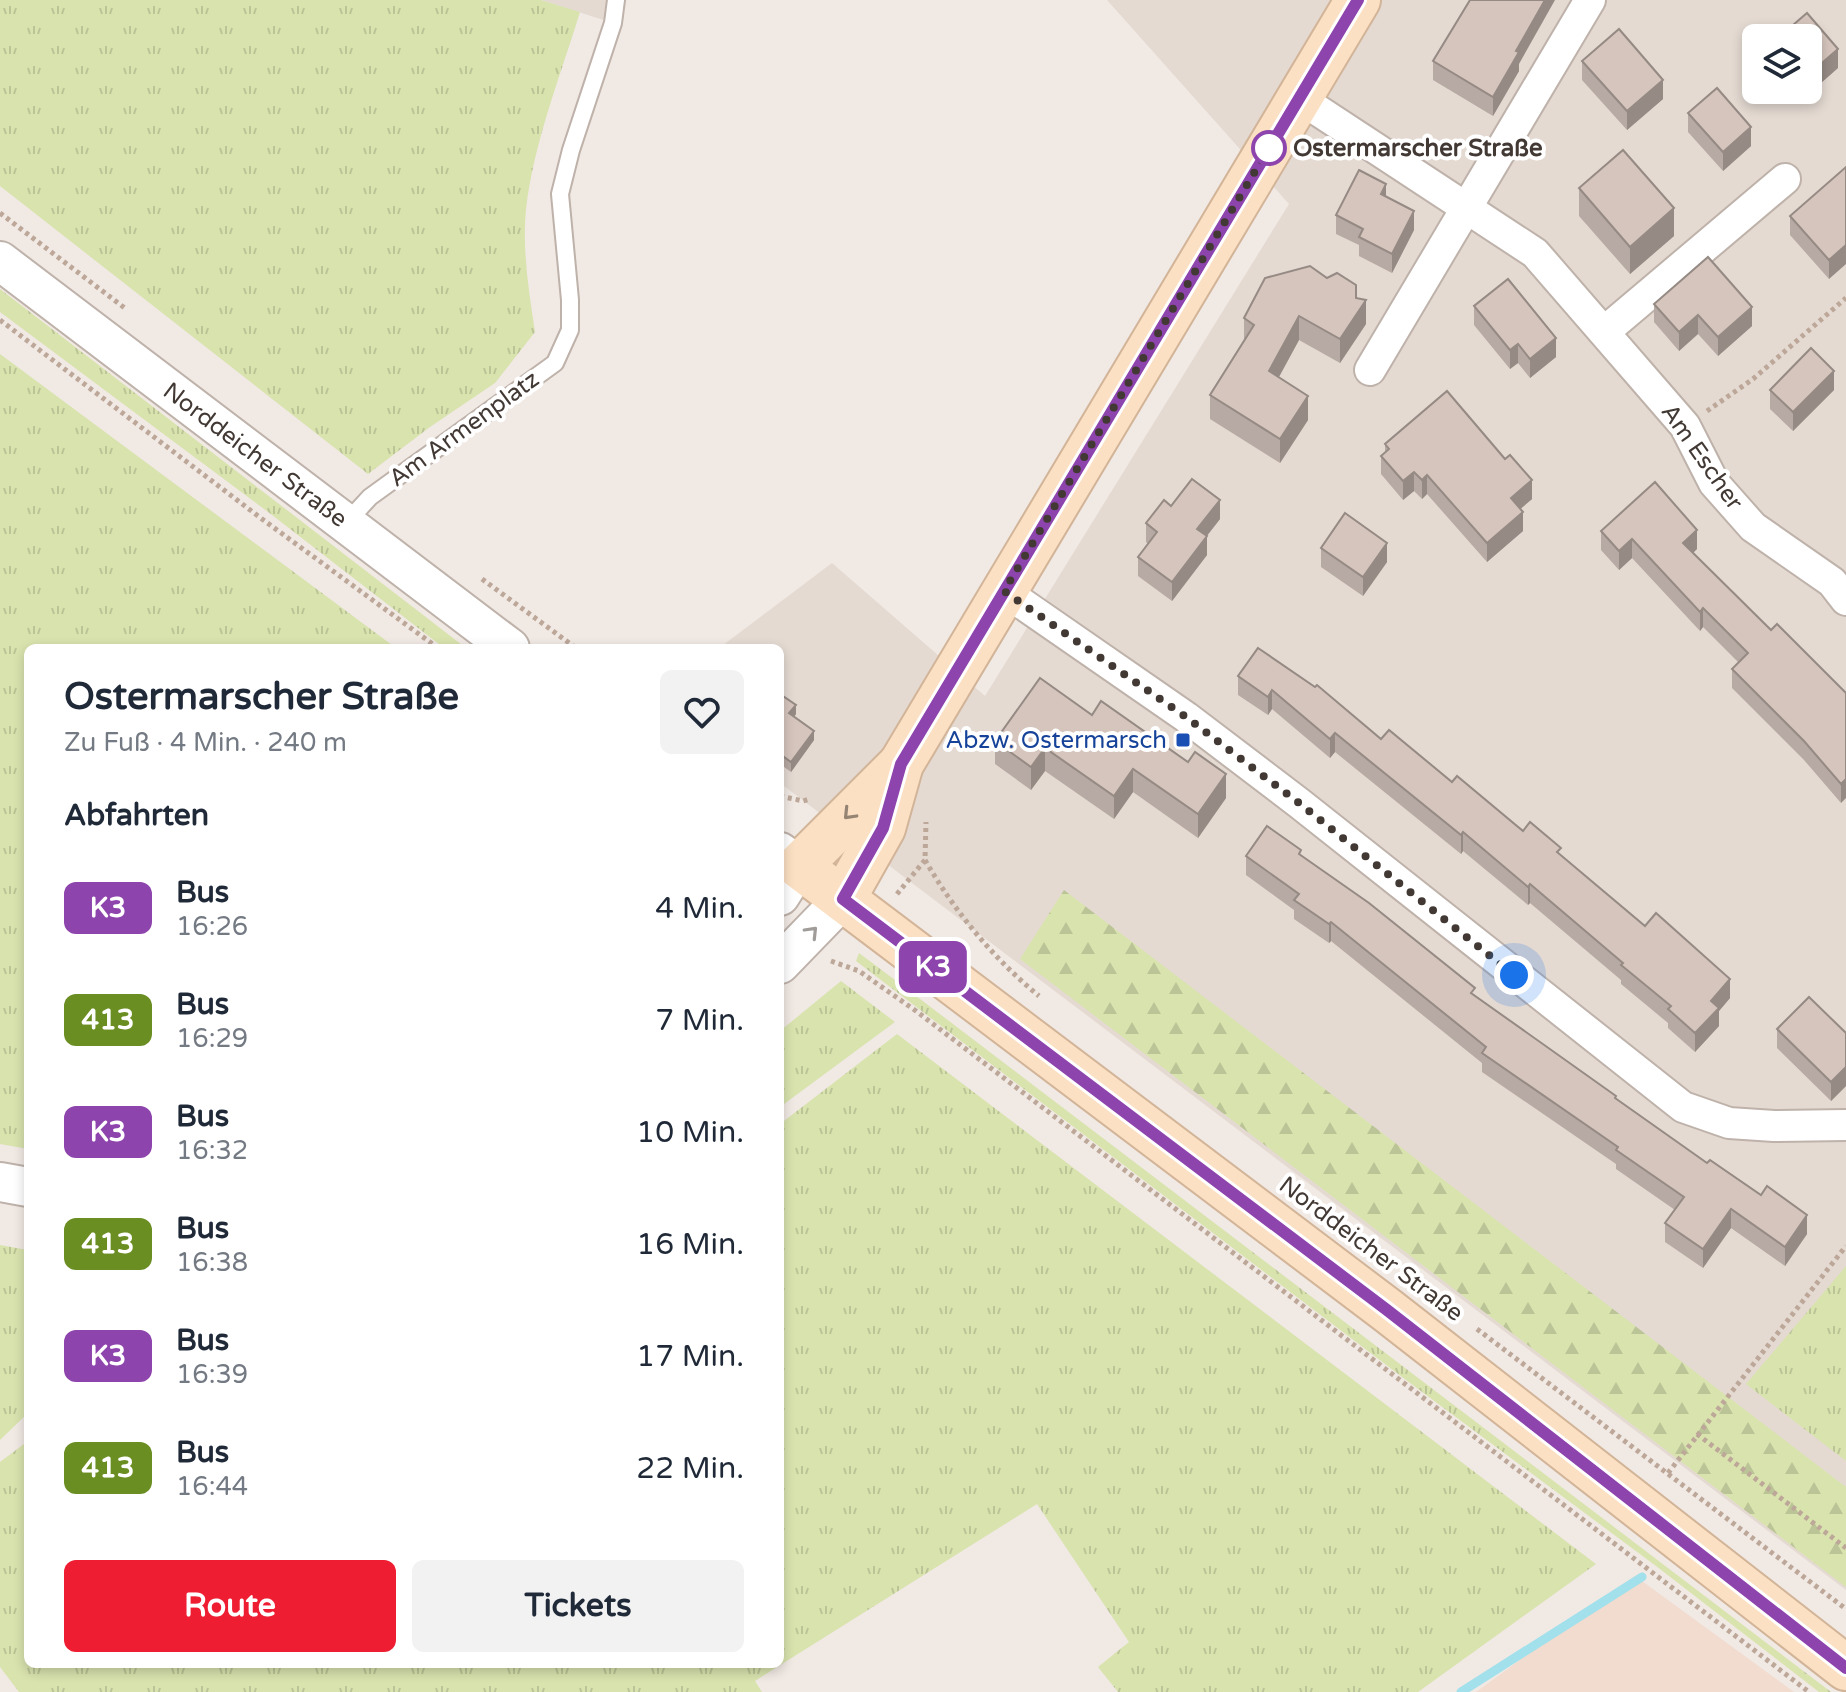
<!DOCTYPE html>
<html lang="de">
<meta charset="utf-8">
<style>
:root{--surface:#fff;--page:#f2f2f3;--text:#1f2937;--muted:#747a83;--accent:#ee1d32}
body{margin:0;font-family:"Varela Round",sans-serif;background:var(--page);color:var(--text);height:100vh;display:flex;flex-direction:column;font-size:30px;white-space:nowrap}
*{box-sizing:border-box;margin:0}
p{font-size:26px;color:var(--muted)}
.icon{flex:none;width:44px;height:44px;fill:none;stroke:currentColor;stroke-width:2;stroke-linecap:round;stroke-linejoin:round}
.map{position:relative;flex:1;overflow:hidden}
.details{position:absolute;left:24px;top:644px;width:760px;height:1024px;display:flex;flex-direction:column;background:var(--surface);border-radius:12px;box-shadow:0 4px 12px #0003}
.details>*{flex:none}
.badge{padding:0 16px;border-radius:12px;font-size:28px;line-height:52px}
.controls{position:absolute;left:1742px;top:24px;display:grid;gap:16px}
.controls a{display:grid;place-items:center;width:80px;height:80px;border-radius:12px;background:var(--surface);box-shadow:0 4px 12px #0003;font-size:40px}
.you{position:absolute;width:40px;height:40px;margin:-20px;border:6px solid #fff;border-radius:50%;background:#1a73e8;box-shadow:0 0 0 12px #1a73e833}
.map>.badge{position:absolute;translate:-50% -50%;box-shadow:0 0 0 4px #fff}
h2{padding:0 40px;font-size:30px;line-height:72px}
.round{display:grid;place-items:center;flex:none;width:84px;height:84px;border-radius:12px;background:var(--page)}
.head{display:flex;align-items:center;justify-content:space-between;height:136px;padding:0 40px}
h1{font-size:38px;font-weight:700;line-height:60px}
.button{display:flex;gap:16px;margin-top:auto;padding:16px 40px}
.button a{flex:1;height:92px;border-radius:12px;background:var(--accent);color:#fff;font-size:32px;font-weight:700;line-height:92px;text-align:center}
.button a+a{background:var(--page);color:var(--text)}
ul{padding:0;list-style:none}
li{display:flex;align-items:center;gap:24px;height:112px;padding:0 40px}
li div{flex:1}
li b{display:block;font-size:30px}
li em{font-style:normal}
li .badge{min-width:88px;font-weight:700;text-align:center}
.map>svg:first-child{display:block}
.residential{fill:#e4dad2;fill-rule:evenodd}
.commercial{fill:#f2dbcf}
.grass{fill:url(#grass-tufts)}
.forest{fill:url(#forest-firs)}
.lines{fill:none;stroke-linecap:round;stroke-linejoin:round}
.stream{stroke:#a2e0eb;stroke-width:9}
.service-casing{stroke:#beb2aa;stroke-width:20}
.minor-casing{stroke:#beb2aa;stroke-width:34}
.tertiary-casing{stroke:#beb2aa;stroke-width:42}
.secondary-casing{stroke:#d2b498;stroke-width:48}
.path{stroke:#bca799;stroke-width:5;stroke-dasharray:4 4;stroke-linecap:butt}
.service{stroke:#fff;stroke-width:16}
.minor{stroke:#fff;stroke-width:30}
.tertiary{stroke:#fff;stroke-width:38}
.secondary{stroke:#fbe0c3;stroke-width:44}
.wall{fill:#b7a9a3}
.shaded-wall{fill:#958a84}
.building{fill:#d5c5bd;stroke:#958a84;stroke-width:2}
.oneway{stroke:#958474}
.oneway2{stroke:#a09c9a}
.line-casing{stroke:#fff;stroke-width:18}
.line{stroke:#8e44ad;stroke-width:12}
.walk{stroke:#423934;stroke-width:8;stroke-dasharray:0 14.4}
.stop-dot{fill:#fff;stroke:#8e44ad;stroke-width:4}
.transit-dot{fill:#1a4fb4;stroke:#fff;stroke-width:3}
.labels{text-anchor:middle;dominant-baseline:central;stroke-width:8;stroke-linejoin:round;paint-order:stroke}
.stop-label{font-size:24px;font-weight:bold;fill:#423934;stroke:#fff;text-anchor:start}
.street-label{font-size:24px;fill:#423934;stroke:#fff}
.transit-label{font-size:24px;fill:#164399;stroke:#fff;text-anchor:end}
</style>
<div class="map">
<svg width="1846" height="1692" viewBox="0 0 1846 1692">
<defs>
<pattern id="grass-tufts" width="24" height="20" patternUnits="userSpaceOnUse" patternTransform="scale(2)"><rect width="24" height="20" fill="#d9e3ae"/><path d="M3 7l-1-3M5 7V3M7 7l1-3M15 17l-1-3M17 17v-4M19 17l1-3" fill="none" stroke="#bbc496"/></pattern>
<pattern id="forest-firs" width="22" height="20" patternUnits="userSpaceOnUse" patternTransform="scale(2)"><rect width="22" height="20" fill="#d9e3ae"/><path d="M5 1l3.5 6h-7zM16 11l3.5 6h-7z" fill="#bbc496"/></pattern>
</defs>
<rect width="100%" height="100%" fill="#f1e9e4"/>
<g class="residential">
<polygon points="541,0 616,0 613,23"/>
<path d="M1107,0H1846V1590L780,783V648H719L832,563L985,696L1289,204ZM1756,38H1808V90H1756Z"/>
</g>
<polygon class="commercial" points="1635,1576 1794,1692 1476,1692"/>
<g class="grass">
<path d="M0,0H541L580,12C560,77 534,142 526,209C522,250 529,292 535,332L495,383L430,427L368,474L0,186Z"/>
<polygon points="0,289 466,648 444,648 272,515 0,312"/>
<polygon points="0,354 396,648 28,648 28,1149 0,1144"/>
<polygon points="859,953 903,986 1831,1692 1819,1692 1656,1566 1406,1380 856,961"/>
<polygon points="841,981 895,1022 780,1107 780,1031"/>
<polygon points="897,1034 1596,1564 1418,1692 1118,1692 1098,1667 1129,1642 1037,1504 755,1681 762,1692 19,1692 0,1667 0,1462 28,1441 28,1664 780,1664 780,1124"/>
<polygon points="0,1245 28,1250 28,1413 0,1440"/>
<polygon points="1846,1266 1846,1461 1746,1384"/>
</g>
<polygon class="forest" points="1064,890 1846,1487 1846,1587 1020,959"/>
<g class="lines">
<polyline class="stream" points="1461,1692 1642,1577"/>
<defs>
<polyline id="service" points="346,523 370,497 555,363 570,330 570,300 560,194 571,150 613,23 616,0"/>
<g id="minor">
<polyline points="1299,98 1535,253 1685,426 1714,483 1753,527 1832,582 1846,600"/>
<polyline points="1604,332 1785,179"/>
<polyline points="1370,370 1590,0"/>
<polyline points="1004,591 1186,717 1299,803 1683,1107 1729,1123 1774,1126 1846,1125"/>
</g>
<g id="tertiary">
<polyline points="0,261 510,648"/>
<polyline points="780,852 799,866 780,896"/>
<polyline points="780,964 843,899"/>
<polyline points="0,1182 28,1187"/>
</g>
<g id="secondary">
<polyline points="901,764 799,866 1387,1310 1846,1668"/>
<polyline points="843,899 883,828 901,764 1358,0"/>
</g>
</defs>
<use href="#service" class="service-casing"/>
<use href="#minor" class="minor-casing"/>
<use href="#tertiary" class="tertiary-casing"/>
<use href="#secondary" class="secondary-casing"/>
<g class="path">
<polyline points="0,213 126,309"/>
<polyline points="0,320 262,519 438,648"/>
<polyline points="1707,411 1753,379 1846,298"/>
<polyline points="482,579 576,648"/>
<polyline points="780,796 803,801 810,799"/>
<path d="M925,860C955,912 993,958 1039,996"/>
<polyline points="897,894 925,860 926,822"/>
<polyline points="831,961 859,971 916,1011 1809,1692"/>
<polyline points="1477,1329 1846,1609"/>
<polyline points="1697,1434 1846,1548"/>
<polyline points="1668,1473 1846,1246"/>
</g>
<use href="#service" class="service"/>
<use href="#minor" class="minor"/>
<use href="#tertiary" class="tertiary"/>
<use href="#secondary" class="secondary"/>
</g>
<g class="wall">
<polygon points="1433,61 1519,64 1519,71 1493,116 1433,80"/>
<polygon points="1582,61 1663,99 1627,130 1582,80"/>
<polygon points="1838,68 1797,104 1785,90 1808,90"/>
<polygon points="1688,113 1751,146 1723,171 1688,132"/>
<polygon points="1846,167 1829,279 1790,235 1790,216"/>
<polygon points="1579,188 1674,236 1630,274 1579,216"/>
<polygon points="1386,197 1414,230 1392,273 1359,256 1359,245 1336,234 1336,215"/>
<polygon points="1356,298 1366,324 1340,363 1299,340 1279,377 1308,420 1280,463 1210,419 1210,395 1244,341 1244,318"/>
<polygon points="1654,304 1752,326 1718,356 1698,334 1679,351 1654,322"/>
<polygon points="1474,306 1556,357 1530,378 1518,363 1510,369 1474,325"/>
<polygon points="1770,390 1834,390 1793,431 1770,409"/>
<polygon points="1385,444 1505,459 1532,499 1520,509 1523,531 1487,562 1427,494 1422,499 1414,491 1403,500 1381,474 1381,456 1385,452"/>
<polygon points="1171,506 1220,519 1207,536 1207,555 1172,601 1138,576 1138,557 1148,544 1146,542 1146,523"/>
<polygon points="1601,531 1697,549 1693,553 1771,630 1846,693 1841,803 1804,760 1732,688 1732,669 1739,663 1703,627 1700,631 1632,558 1619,570 1601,550"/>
<polygon points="1321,548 1387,562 1363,596 1321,567"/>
<polygon points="1238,676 1381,739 1452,782 1561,855 1730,998 1719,1011 1719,1026 1695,1052 1668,1028 1668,1023 1621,984 1621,980 1530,903 1528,905 1463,851 1461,854 1335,752 1330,758 1272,709 1268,715 1238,695"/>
<polygon points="780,694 796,714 794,717 814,740 791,772 780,764"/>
<polygon points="1092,715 1226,798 1198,838 1133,792 1114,819 1045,771 1031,790 995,764 995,741"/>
<polygon points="1301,855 1475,996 1616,1099 1807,1234 1785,1266 1731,1228 1703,1268 1665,1242 1665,1223 1675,1210 1616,1169 1616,1164 1482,1072 1482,1063 1331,941 1329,943 1294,919 1294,910 1246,875 1246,856"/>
<polygon points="1777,1029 1846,1033 1846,1086 1831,1101 1777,1048"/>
</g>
<g class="shaded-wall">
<polygon points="1545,0 1555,0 1519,64 1519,71 1493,116 1493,97 1516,51"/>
<polygon points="1838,49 1838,68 1797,104 1797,90 1808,90 1808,75"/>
<polygon points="1663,80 1663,99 1627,130 1627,111"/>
<polygon points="1751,127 1751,146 1723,171 1723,152"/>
<polygon points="1386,184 1386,203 1381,194"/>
<polygon points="1674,208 1674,236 1630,274 1630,247"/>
<polygon points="1414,211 1414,230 1392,273 1392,254"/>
<polygon points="1846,245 1846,264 1829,279 1829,260"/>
<polygon points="1366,300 1366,324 1340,363 1340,339"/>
<polygon points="1752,307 1752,326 1718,356 1718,337"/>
<polygon points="1698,315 1698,334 1679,351 1679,332"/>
<polygon points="1299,316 1299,340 1269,395 1269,371"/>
<polygon points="1556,338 1556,357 1530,378 1530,359"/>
<polygon points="1518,344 1518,363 1510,369 1510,350"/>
<polygon points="1834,371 1834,390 1793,431 1793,412"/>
<polygon points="1308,396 1308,420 1280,463 1280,439"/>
<polygon points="1414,472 1414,491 1403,500 1403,481"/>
<polygon points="1427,475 1427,494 1422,499 1422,480"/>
<polygon points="1532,480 1532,499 1511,517 1511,498"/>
<polygon points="1220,500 1220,519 1197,548 1197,529"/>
<polygon points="1523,512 1523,531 1487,562 1487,543"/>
<polygon points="1697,530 1697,549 1683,562 1683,543"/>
<polygon points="1207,536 1207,555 1172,601 1172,582"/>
<polygon points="1632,539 1632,558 1619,570 1619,551"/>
<polygon points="1387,543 1387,562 1363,596 1363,577"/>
<polygon points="1703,608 1703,627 1700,631 1700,612"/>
<polygon points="1272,690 1272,709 1268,715 1268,697"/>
<polygon points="796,705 796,714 789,723 789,713"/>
<polygon points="814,731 814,740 791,772 791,762"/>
<polygon points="1335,733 1335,752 1330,758 1330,739"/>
<polygon points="1045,748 1045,771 1031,790 1031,767"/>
<polygon points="1133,769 1133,792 1114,819 1114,796"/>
<polygon points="1226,774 1226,798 1198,838 1198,814"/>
<polygon points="1846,779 1846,798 1841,803 1841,784"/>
<polygon points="1463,832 1463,851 1461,854 1461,835"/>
<polygon points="1530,884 1530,903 1528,905 1528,887"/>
<polygon points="1331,922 1331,941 1329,943 1329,924"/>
<polygon points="1730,979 1730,998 1719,1011 1719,1026 1695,1052 1695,1033 1711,1001"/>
<polygon points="1846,1067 1846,1086 1831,1101 1831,1082"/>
<polygon points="1731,1209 1731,1228 1703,1268 1703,1249"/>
<polygon points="1807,1215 1807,1234 1785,1266 1785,1247"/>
</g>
<g class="building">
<polygon points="1470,0 1545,0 1516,51 1519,52 1493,97 1433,61"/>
<polygon points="1807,13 1838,49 1808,75 1808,38 1778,38"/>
<polygon points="1619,29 1663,80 1627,111 1582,61"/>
<polygon points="1717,88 1751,127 1723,152 1688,113"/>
<polygon points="1623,150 1674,208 1630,247 1579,188"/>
<polygon points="1846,167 1846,245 1829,260 1790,216"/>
<polygon points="1359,170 1386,184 1381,194 1414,211 1392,254 1359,237 1363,229 1336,215"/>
<polygon points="1708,257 1752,307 1718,337 1698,315 1679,332 1654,304"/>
<polygon points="1310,266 1327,278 1337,273 1356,285 1356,298 1366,300 1340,339 1299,316 1269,371 1308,396 1280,439 1210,395 1254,325 1244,318 1265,278"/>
<polygon points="1508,279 1556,338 1530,359 1518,344 1510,350 1474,306"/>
<polygon points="1811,348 1834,371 1793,412 1770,390"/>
<polygon points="1447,391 1505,459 1510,455 1532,480 1511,498 1523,512 1487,543 1427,475 1422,480 1414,472 1403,481 1381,456 1389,449 1385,444"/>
<polygon points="1192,479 1220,500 1197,529 1207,536 1172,582 1138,557 1157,532 1146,523 1164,500 1171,506"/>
<polygon points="1655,482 1697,530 1683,543 1771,630 1777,624 1846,693 1846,779 1841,784 1804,741 1732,669 1748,653 1703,608 1700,612 1632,539 1619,551 1601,531"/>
<polygon points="1345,513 1387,543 1363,577 1321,548"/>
<polygon points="1258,648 1315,687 1317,685 1381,739 1389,730 1452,782 1457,776 1523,831 1530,822 1561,848 1557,852 1645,926 1656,913 1730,979 1711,1001 1719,1008 1695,1033 1668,1009 1671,1006 1621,965 1623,963 1530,884 1528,887 1463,832 1461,835 1335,733 1330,739 1272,690 1268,697 1238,676"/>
<polygon points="1040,678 1092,715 1101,701 1188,762 1195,752 1226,774 1198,814 1133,769 1114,796 1045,748 1031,767 995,741"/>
<polygon points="780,694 796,705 789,713 814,731 791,762 780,754"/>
<polygon points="1267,826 1301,850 1299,854 1369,903 1475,988 1471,993 1616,1096 1615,1098 1707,1163 1710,1160 1761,1195 1767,1186 1807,1215 1785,1247 1731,1209 1703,1249 1665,1223 1684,1197 1616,1150 1618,1147 1482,1053 1486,1047 1331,922 1329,924 1294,900 1299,894 1246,856"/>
<polygon points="1809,997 1846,1033 1846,1067 1831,1082 1777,1029"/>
</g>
<defs><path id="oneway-chevron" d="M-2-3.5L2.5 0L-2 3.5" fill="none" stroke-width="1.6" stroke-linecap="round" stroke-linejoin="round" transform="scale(2)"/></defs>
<use class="oneway" href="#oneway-chevron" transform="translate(849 814) rotate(134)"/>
<use class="oneway2" href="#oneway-chevron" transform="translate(812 932) rotate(-46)"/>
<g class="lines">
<defs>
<polyline id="line" points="1358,0 901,764 883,828 843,899 1387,1310 1846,1668"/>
</defs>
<use href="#line" class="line-casing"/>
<use href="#line" class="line"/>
<polyline class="walk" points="1269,148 1004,591 1186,717 1299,803 1514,975"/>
</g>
<circle class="stop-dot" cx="1269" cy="148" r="16"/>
<rect class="transit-dot" x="1175" y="732" width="16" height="16" rx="4"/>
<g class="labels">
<g class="stop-label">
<text x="1293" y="148">Ostermarscher Straße</text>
</g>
<g class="street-label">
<text transform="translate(464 429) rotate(-36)">Am Armenplatz</text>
<text transform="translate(255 455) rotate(37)">Norddeicher Straße</text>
<text transform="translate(1702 457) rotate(55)">Am Escher</text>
<text transform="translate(1371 1249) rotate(37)">Norddeicher Straße</text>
</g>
<g class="transit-label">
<text x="1167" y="740">Abzw. Ostermarsch</text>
</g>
</g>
</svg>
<div class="controls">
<a><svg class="icon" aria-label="layers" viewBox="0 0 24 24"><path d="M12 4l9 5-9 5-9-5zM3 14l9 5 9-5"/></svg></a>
</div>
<div class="you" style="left:1514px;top:975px"></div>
<b class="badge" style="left:933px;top:967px;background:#8e44ad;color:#fff">K3</b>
<section class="details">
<div class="head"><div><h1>Ostermarscher Straße</h1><p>Zu Fuß · 4 Min. · 240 m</p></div><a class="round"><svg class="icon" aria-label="heart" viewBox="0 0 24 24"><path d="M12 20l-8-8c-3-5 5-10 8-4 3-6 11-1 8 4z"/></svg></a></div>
<h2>Abfahrten</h2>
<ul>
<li><span class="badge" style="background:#8e44ad;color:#fff">K3</span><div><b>Bus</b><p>16:26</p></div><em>4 Min.</em></li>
<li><span class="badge" style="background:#6b8e23;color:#fff">413</span><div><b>Bus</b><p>16:29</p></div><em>7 Min.</em></li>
<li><span class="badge" style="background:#8e44ad;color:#fff">K3</span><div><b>Bus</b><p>16:32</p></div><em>10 Min.</em></li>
<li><span class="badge" style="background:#6b8e23;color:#fff">413</span><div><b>Bus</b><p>16:38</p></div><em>16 Min.</em></li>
<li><span class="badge" style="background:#8e44ad;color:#fff">K3</span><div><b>Bus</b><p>16:39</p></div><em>17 Min.</em></li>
<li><span class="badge" style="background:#6b8e23;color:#fff">413</span><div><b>Bus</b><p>16:44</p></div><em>22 Min.</em></li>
</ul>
<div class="button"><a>Route</a><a>Tickets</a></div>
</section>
</div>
